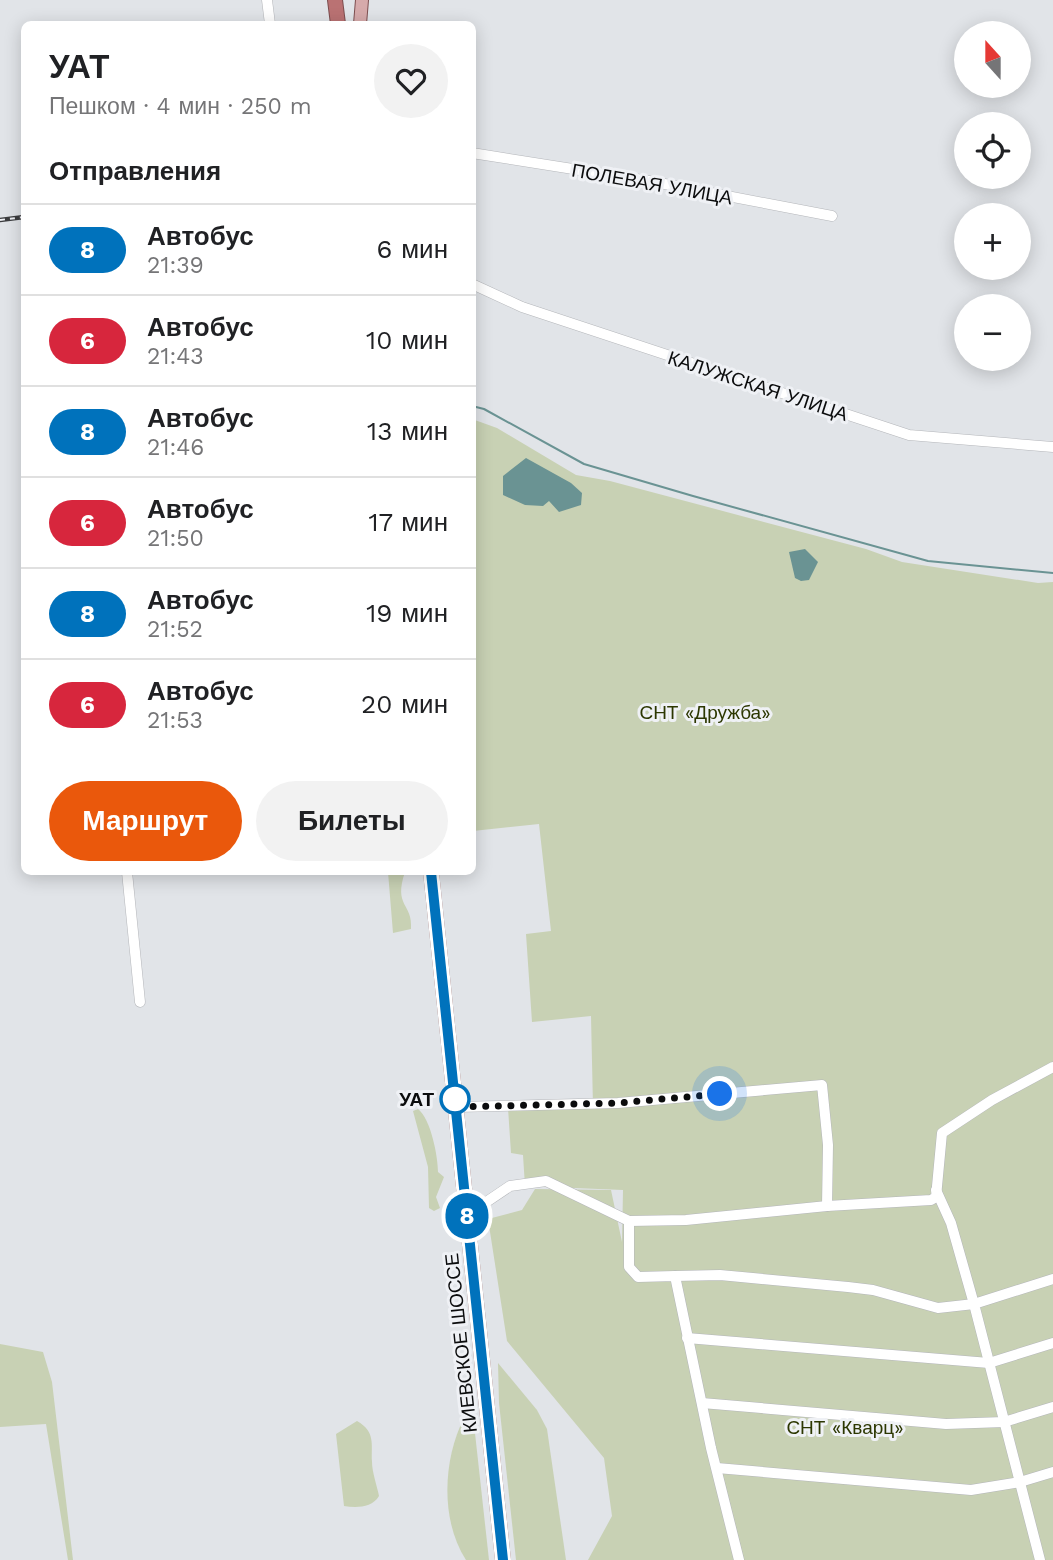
<!DOCTYPE html>
<html lang="ru">
<meta charset="utf-8">
<style>
:root{--surface:#fff;--page:#f2f2f2;--text:#202124;--muted:#757577;--line:#e0e0e0;--accent:#ea580c}
body{margin:0;font-family:"Work Sans",sans-serif;background:var(--page);color:var(--text);height:100vh;display:flex;flex-direction:column;font-size:26px;white-space:nowrap}
*{box-sizing:border-box;margin:0}
p{font-size:23px;color:var(--muted)}
.icon{flex:none;width:38px;height:38px;fill:none;stroke:currentColor;stroke-width:2;stroke-linecap:round;stroke-linejoin:round}
.map{position:relative;flex:1;overflow:hidden}
.sheet{position:absolute;left:21px;top:21px;width:455px;height:854px;display:flex;flex-direction:column;background:var(--surface);border-radius:10px;box-shadow:0 4px 18px #0003}
.sheet>*{flex:none}
.badge{padding:0 14px;border-radius:23px;font-size:24px;line-height:46px}
.needle{width:46px;rotate:339deg}
.tools{position:absolute;left:954px;top:21px;display:grid;gap:14px}
.tools a{display:grid;place-items:center;width:77px;height:77px;border-radius:50%;background:var(--surface);box-shadow:0 4px 18px #0003;font-size:35px}
.you{position:absolute;width:35px;height:35px;margin:-18px;border:5px solid #fff;border-radius:50%;background:#1a73e8;box-shadow:0 0 0 10px #1a73e833}
.map>.badge{position:absolute;translate:-50% -50%;box-shadow:0 0 0 4px #fff}
h2{padding:0 28px;font-size:26px;line-height:63px}
.round{display:grid;place-items:center;flex:none;width:74px;height:74px;border-radius:37px;background:var(--page)}
.overview{display:flex;align-items:center;justify-content:space-between;height:119px;padding:0 28px}
h1{font-size:33px;font-weight:600;line-height:52px}
.cta{display:flex;gap:14px;margin-top:auto;padding:14px 28px}
.cta a{flex:1;height:80px;border-radius:42px;background:var(--accent);color:#fff;font-size:28px;font-weight:600;line-height:80px;text-align:center}
.cta a+a{background:var(--page);color:var(--text)}
ul{padding:0;list-style:none}
li{display:flex;align-items:center;gap:21px;height:91px;padding:0 28px;border-top:2px solid var(--line)}
li div{flex:1}
li b{display:block;font-size:26px}
li em{font-style:normal}
li .badge{min-width:77px;font-weight:700;text-align:center}
.map>svg:first-child{display:block}
.green{fill:#c8d1b4}
.water{fill:#6a9393}
.lines{fill:none;stroke-linecap:round;stroke-linejoin:round}
.stream{stroke:#6a9393;stroke-width:2}
.minor-casing{stroke:#b4b6ba;stroke-width:11}
.major-casing{stroke:#7d4e4f;stroke-width:14}
.highway-casing{stroke:#7d4e4f;stroke-width:16}
.minor{stroke:#fff;stroke-width:10}
.major{stroke:#d6aaab;stroke-width:12}
.highway{stroke:#ba7273;stroke-width:14}
.rail-casing{stroke:#3c3d3f;stroke-width:4.5}
.rail{stroke:#eff1f5;stroke-width:2;stroke-dasharray:5;stroke-linecap:butt}
.line-casing{stroke:#fff;stroke-width:16}
.line{stroke:#0072bc;stroke-width:10}
.walk{stroke:#0b0c0d;stroke-width:7;stroke-dasharray:0 12.6}
.stop-dot{fill:#fff;stroke:#0072bc;stroke-width:3.5}
.labels{text-anchor:middle;dominant-baseline:central;stroke-width:6;stroke-linejoin:round;paint-order:stroke}
.street-label{font-size:19px;fill:#0b0c0d;stroke:#eff1f5}
.park-label{font-size:19px;fill:#2c3701;stroke:#eff1f5}
.stop-label{font-size:19px;font-weight:bold;fill:#0b0c0d;stroke:#eff1f5;text-anchor:end}
</style>
<div class="map">
<svg width="1053" height="1560" viewBox="0 0 1053 1560">
<rect width="100%" height="100%" fill="#e1e4e8"/>
<g class="green">
<polygon points="472,419 497,428 576,475 610,481 866,549 902,562 1038,583 1053,582 1053,1560 588,1560 612,1516 604,1458 507,1341 488,1219 522,1210 535,1189 611,1190 622,1242 623,1190 525,1186 523,1155 511,1153 508,1108 593,1107 591,1016 532,1022 526,934 551,931 539,824 473,831"/>
<path d="M388,872H405C393,907 413,903 411,929L393,933Z"/>
<path d="M418,1109C431,1119 438,1157 438,1172L444,1177L436,1197L440,1208L434,1211L429,1208L428,1167L413,1111Z"/>
<polygon points="0,1344 43,1352 52,1382 73,1560 68,1560 46,1424 0,1427"/>
<polygon points="498,1363 537,1410 547,1429 566,1560 516,1560 499,1403"/>
<path d="M473,1415L489,1560H466C440,1520 443,1459 464,1418Z"/>
<path d="M357,1421C376,1432 371,1444 372,1462C372,1472 377,1486 379,1496C372,1508 356,1508 344,1506L336,1434Z"/>
</g>
<g class="water">
<polygon points="526,458 571,483 582,493 581,505 559,512 549,501 543,506 525,505 503,495 503,476"/>
<polygon points="805,549 818,562 809,580 801,581 795,578 789,552"/>
</g>
<g class="lines">
<polyline class="stream" points="472,406 484,409 584,464 693,496 928,561 1053,573"/>
<defs>
<g id="minor">
<polyline points="267,0 270,24"/>
<polyline points="472,153 649,181 832,216"/>
<polyline points="472,284 522,307 909,435 1053,447"/>
<polyline points="127,872 140,1002"/>
<polyline points="456,1107 618,1103 822,1085 828,1145 827,1206 931,1200 936,1197 942,1133 992,1100 1053,1067"/>
<polyline points="467,1215 510,1186 546,1181 629,1221 686,1220 827,1206"/>
<polyline points="629,1221 629,1267 638,1277 675,1276 711,1448 739,1560"/>
<polyline points="675,1276 720,1275 848,1287 873,1290 938,1308 974,1304 951,1223 936,1190"/>
<polyline points="687,1338 989,1363 1053,1343"/>
<polyline points="702,1403 946,1424 1004,1422 1053,1407"/>
<polyline points="717,1468 971,1490 1020,1482 1053,1472"/>
<polyline points="1040,1560 974,1304 1053,1279"/>
</g>
<polyline id="major" points="360,24 362,0"/>
<g id="highway">
<polyline points="335,0 338,24"/>
<polyline points="431,872 503,1560"/>
</g>
</defs>
<use href="#minor" class="minor-casing"/>
<use href="#major" class="major-casing"/>
<use href="#highway" class="highway-casing"/>
<use href="#minor" class="minor"/>
<use href="#major" class="major"/>
<use href="#highway" class="highway"/>
<defs>
<polyline id="rail" points="0,220 24,217"/>
</defs>
<use href="#rail" class="rail-casing"/>
<use href="#rail" class="rail"/>
</g>
<g class="lines">
<defs>
<polyline id="line" points="431,872 503,1560"/>
</defs>
<use href="#line" class="line-casing"/>
<use href="#line" class="line"/>
<polyline class="walk" points="455,1099 456,1107 618,1103 720,1094"/>
</g>
<circle class="stop-dot" cx="455" cy="1099" r="14"/>
<g class="labels">
<g class="street-label">
<text transform="translate(652 184) rotate(10)">ПОЛЕВАЯ УЛИЦА</text>
<text transform="translate(758 386) rotate(18)">КАЛУЖСКАЯ УЛИЦА</text>
<text transform="translate(461 1343) rotate(-96)">КИЕВСКОЕ ШОССЕ</text>
</g>
<g class="park-label">
<text x="705" y="712">СНТ «Дружба»</text>
<text x="845" y="1427">СНТ «Кварц»</text>
</g>
<g class="stop-label">
<text x="434" y="1099">УАТ</text>
</g>
</g>
</svg>
<div class="tools">
<a><svg class="needle" viewBox="-14 -14 28 28"><path d="M0-13l5 13h-10z" fill="#e53935"/><path d="M0 13l5-13h-10z" fill="#757577"/></svg></a>
<a><svg class="icon" aria-label="locate" viewBox="0 0 24 24"><circle cx="12" cy="12" r="6"/><path d="M12 2v4M12 18v4M2 12h4M18 12h4"/></svg></a>
<a>+</a>
<a>−</a>
</div>
<div class="you" style="left:720px;top:1094px"></div>
<b class="badge" style="left:467px;top:1216px;background:#0072bc;color:#fff">8</b>
<section class="sheet">
<div class="overview"><div><h1>УАТ</h1><p>Пешком · 4 мин · 250 m</p></div><a class="round"><svg class="icon" aria-label="heart" viewBox="0 0 24 24"><path d="M12 20l-8-8c-3-5 5-10 8-4 3-6 11-1 8 4z"/></svg></a></div>
<h2>Отправления</h2>
<ul>
<li><span class="badge" style="background:#0072bc;color:#fff">8</span><div><b>Автобус</b><p>21:39</p></div><em>6 мин</em></li>
<li><span class="badge" style="background:#d7263d;color:#fff">6</span><div><b>Автобус</b><p>21:43</p></div><em>10 мин</em></li>
<li><span class="badge" style="background:#0072bc;color:#fff">8</span><div><b>Автобус</b><p>21:46</p></div><em>13 мин</em></li>
<li><span class="badge" style="background:#d7263d;color:#fff">6</span><div><b>Автобус</b><p>21:50</p></div><em>17 мин</em></li>
<li><span class="badge" style="background:#0072bc;color:#fff">8</span><div><b>Автобус</b><p>21:52</p></div><em>19 мин</em></li>
<li><span class="badge" style="background:#d7263d;color:#fff">6</span><div><b>Автобус</b><p>21:53</p></div><em>20 мин</em></li>
</ul>
<div class="cta"><a>Маршрут</a><a>Билеты</a></div>
</section>
</div>
